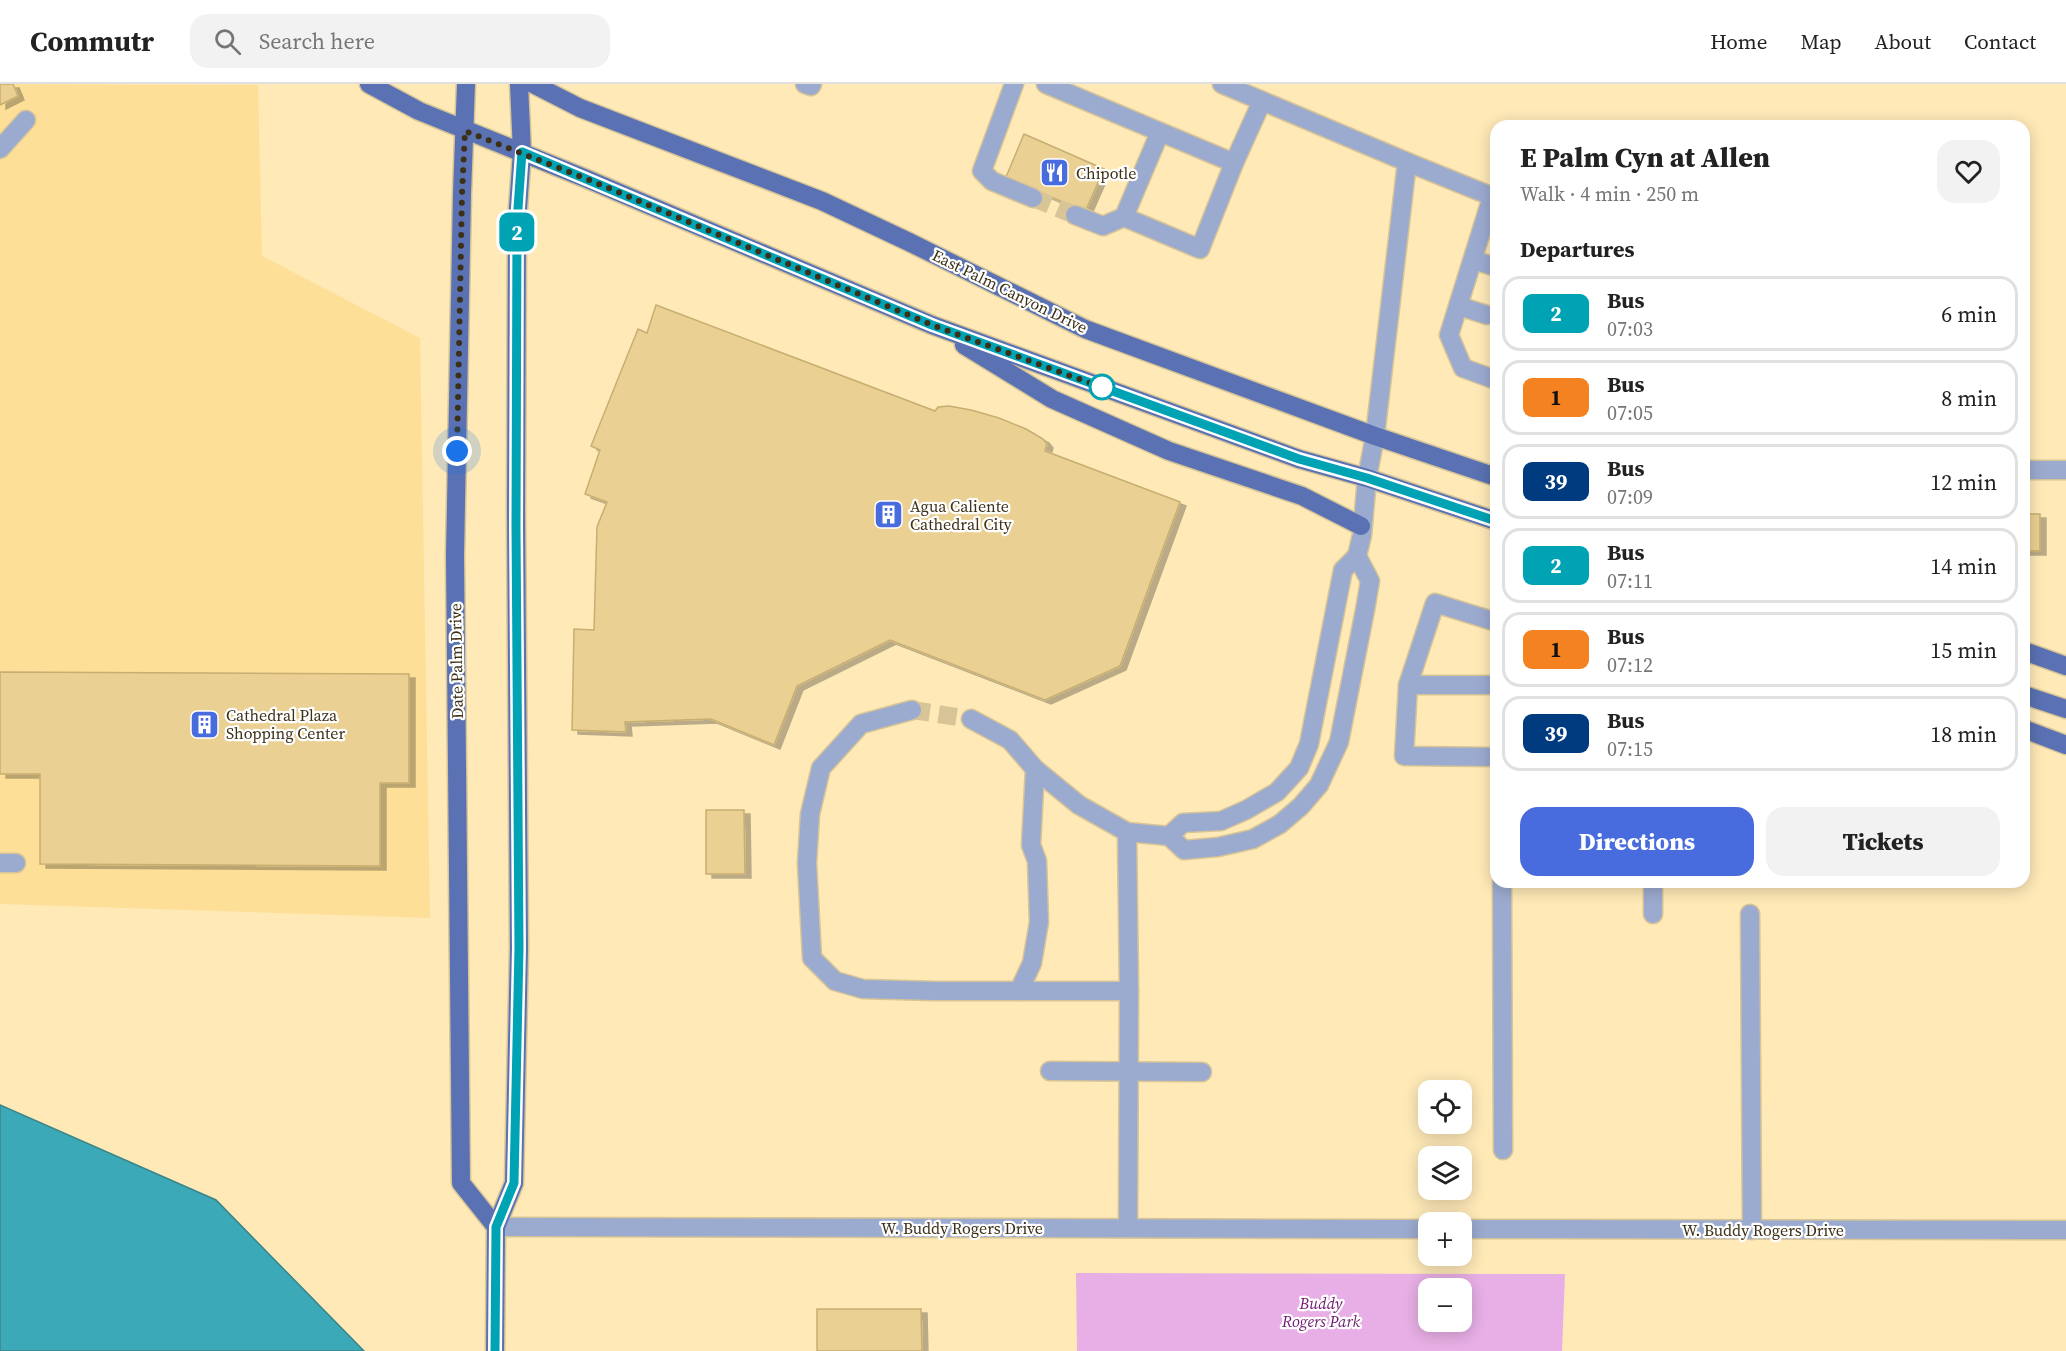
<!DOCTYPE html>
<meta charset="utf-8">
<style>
:root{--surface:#fff;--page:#f2f2f2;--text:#222;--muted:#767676;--line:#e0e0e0;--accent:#486bde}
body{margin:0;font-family:"Source Serif 4",serif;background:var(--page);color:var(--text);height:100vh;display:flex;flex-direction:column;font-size:22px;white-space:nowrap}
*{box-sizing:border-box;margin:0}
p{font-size:20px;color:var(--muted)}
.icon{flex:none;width:33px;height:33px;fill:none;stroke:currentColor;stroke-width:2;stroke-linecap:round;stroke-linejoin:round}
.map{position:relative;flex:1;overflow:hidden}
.panel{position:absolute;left:1490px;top:36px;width:540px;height:768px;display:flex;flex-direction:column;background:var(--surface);border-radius:18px;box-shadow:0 3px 15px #0003}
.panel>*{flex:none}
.badge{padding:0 12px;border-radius:9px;font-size:21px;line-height:39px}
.buttons{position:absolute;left:1418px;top:996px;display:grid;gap:12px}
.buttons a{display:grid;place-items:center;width:54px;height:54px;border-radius:12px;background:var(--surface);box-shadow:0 3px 15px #0003;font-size:30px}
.you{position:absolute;width:30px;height:30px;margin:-15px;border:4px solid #fff;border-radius:50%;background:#1a73e8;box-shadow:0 0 0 9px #1a73e833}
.map>.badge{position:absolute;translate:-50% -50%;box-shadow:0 0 0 3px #fff}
h2{padding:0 30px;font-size:22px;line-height:54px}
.round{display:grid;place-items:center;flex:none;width:63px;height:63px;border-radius:18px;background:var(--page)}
.headline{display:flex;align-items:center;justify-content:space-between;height:102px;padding:0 30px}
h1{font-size:28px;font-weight:800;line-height:45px}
.action{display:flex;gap:12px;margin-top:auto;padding:12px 30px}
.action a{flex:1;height:69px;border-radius:18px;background:var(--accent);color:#fff;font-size:24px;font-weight:800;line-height:69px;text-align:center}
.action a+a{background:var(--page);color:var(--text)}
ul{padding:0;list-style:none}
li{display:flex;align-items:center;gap:18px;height:75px;margin:0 12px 9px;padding:0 18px;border:3px solid var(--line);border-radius:18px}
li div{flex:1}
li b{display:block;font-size:22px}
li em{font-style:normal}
li .badge{min-width:66px;font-weight:700;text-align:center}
header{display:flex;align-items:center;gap:36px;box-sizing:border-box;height:84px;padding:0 30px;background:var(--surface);border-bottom:2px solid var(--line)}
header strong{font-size:28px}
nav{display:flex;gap:33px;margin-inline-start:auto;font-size:21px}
.search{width:420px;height:54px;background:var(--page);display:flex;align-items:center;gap:15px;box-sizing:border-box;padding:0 21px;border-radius:18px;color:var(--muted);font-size:22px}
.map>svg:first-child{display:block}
.built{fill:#fddf98}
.green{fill:#e7afe5;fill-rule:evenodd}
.water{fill:#3ba9b8;stroke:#3b8588;stroke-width:1.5}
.building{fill:#ead092;stroke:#c7ae71;stroke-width:1.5;filter:url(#shadow)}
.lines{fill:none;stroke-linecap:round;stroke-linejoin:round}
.minor-tunnel{stroke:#d7c497;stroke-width:18;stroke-dasharray:18 9;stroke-linecap:butt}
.minor-casing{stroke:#d7c497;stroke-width:21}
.major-casing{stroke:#d7c497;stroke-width:21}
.minor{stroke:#9baacf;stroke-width:18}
.major{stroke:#5a72b3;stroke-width:18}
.line-casing{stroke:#fff;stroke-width:14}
.line{stroke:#00a3b4;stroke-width:9}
.walk{stroke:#3c3118;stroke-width:6;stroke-dasharray:0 10.8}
.stop-dot{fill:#fff;stroke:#00a3b4;stroke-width:3}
.labels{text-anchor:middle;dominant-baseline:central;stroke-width:4.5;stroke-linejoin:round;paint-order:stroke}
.poi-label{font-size:16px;fill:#3c3118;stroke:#fff;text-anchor:start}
.street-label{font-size:16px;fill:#3c3118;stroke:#fff}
.park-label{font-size:16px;font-style:italic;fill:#6f1a6f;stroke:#fff}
</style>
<header>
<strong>Commutr</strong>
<div class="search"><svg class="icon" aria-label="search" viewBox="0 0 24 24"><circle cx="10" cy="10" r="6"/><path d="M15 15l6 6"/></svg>Search here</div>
<nav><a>Home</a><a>Map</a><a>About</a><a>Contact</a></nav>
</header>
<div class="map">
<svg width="2066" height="1267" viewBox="0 0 2066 1267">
<defs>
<filter id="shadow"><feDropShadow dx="6" dy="4" stdDeviation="0" flood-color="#0004"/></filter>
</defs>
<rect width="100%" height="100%" fill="#fee9b7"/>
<polygon class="built" points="0,0 258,1 262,172 420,254 430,834 0,820"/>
<path class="green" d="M1076,1189L1565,1190L1562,1267H1077ZM1428,1204H1461V1238H1428Z"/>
<polygon class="water" points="0,1021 216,1116 364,1267 0,1267"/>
<g class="building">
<polygon points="0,0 13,0 18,12 0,21"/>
<polygon points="1024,50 1104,85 1085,128 1006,93"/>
<polygon points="656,221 935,327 938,323 949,322 971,326 999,334 1026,345 1043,355 1047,360 1045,367 1180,418 1120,582 1045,616 890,556 797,602 774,661 711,635 625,638 626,648 572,646 574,545 594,546 597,443 607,418 585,410 600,366 591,362 638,245 647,249"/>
<rect x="2024" y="430" width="16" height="37"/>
<polygon points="0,588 409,590 409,699 380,699 380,782 40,780 40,690 0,690"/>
<polygon points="706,726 744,726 745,790 706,790"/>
<polygon points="817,1225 921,1225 922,1267 817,1267"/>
</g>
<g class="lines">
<g class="minor-tunnel">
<polyline points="1033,114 1075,131"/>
<polyline points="912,626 971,635"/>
</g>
<defs>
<g id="minor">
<polyline points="805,0 811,2 812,0"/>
<polyline points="1014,0 982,87 992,97 1033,114"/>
<polyline points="1046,0 1234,79 1200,165 1124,133 1160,48"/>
<polyline points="1222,0 1407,78 1375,352 1367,394 1362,451 1357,472"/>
<polyline points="0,65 26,36"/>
<polyline points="1407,78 1496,114"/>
<polyline points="1234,79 1262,17"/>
<polyline points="1492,113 1449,251 1463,284 1496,296"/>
<polyline points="1075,131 1103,142 1124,133"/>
<polyline points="1473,176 1496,183"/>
<polyline points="1459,222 1487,231"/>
<polyline points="2024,386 2066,386"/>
<polyline points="1496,538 1435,519 1408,601 1404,672 1496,673"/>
<polyline points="1408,601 1496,601"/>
<polyline points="912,626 861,640 821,684 810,730 807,779 812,874 835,897 863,905 935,907 1129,907"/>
<polyline points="971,635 1010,656 1035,685 1079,721 1127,748 1169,752 1184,766 1218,763 1253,755 1280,740 1301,722 1319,701 1339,658 1365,526 1370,497 1357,472"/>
<polyline points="1127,748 1129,907 1128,1144"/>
<polyline points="1169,752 1183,739 1221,737 1246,726 1277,708 1299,684 1309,660 1343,486 1357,472"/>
<polyline points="0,779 16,779"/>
<polyline points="1502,798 1503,1066"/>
<polyline points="1653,830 1653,798"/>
<polyline points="1750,830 1752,1146"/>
<polyline points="1019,907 1032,879 1039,838 1037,777 1031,761 1035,685"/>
<polyline points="1050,987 1202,988"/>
<polyline points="496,1143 1428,1145"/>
<polyline points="1461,1145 2066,1146"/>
</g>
<g id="major">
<polyline points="369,0 419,27 587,95 932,241 1299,375 1367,394 1496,437"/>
<polyline points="466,0 462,110 455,472 461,1099 496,1143"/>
<polyline points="533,0 580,24 822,117 909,158 1085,245 1375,352 1496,393"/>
<polyline points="964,261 1052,315 1169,367 1302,412 1361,442"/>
<polyline points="2024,567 2066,582"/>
<polyline points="2024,611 2066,625"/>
<polyline points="2024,645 2066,661"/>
<polyline points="495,1267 496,1143 514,1099 519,864 516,425 517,138 522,68 519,0"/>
</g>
</defs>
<use href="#minor" class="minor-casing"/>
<use href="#major" class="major-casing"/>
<use href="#minor" class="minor"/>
<use href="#major" class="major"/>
</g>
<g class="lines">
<defs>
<polyline id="line" points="495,1267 496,1143 514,1099 519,864 516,442 517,138 522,68 932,241 1299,375 1367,394 1496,437"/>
</defs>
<use href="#line" class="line-casing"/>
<use href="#line" class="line"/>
<polyline class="walk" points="457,367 462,110 465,47 587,95 932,241 1109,306 1102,303"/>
</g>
<defs>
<symbol id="restaurant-square" viewBox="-11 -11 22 22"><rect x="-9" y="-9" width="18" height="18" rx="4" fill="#486bde" stroke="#fff"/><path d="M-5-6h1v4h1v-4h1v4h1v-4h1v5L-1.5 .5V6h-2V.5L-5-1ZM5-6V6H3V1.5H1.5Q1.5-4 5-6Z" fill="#fff"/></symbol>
<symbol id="building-square" viewBox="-11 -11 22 22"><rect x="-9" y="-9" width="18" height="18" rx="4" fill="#486bde" stroke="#fff"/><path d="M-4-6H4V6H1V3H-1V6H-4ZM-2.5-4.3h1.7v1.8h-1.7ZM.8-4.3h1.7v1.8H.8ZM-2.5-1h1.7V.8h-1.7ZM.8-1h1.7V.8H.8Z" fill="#fff"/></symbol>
</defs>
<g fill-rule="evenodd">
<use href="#restaurant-square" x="1038" y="72" width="33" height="33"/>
<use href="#building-square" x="872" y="414" width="33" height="33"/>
<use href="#building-square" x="188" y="624" width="33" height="33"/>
</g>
<circle class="stop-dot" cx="1102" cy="303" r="12"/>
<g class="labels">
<g class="poi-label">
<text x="1076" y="89">Chipotle</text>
<text x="910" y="422">Agua Caliente<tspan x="910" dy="18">Cathedral City</tspan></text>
<text x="226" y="631">Cathedral Plaza<tspan x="226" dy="18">Shopping Center</tspan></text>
</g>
<g class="street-label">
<text transform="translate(1010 207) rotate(26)">East Palm Canyon Drive</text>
<text transform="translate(456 577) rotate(-91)">Date Palm Drive</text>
<text x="962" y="1144">W. Buddy Rogers Drive</text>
<text x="1763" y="1146">W. Buddy Rogers Drive</text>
</g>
<g class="park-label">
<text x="1321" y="1219">Buddy<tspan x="1321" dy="18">Rogers Park</tspan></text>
</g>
</g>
</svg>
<div class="buttons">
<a><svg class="icon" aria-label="locate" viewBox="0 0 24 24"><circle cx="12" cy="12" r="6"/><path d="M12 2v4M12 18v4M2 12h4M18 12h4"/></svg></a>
<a><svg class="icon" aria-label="layers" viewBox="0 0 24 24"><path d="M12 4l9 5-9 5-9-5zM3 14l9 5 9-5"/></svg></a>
<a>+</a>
<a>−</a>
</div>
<div class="you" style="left:457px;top:367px"></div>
<b class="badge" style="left:517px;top:148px;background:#00a3b4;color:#fff">2</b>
<section class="panel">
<div class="headline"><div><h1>E Palm Cyn at Allen</h1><p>Walk · 4 min · 250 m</p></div><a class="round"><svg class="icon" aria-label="heart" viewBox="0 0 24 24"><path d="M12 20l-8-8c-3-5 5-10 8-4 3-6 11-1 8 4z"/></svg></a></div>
<h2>Departures</h2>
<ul>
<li><span class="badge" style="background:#00a3b4;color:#fff">2</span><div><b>Bus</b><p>07:03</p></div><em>6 min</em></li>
<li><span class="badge" style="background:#f58220;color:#111">1</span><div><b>Bus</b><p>07:05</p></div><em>8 min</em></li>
<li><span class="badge" style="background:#003b80;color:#fff">39</span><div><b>Bus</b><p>07:09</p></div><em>12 min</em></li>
<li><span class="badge" style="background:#00a3b4;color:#fff">2</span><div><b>Bus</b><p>07:11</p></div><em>14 min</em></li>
<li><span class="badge" style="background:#f58220;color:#111">1</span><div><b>Bus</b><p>07:12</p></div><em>15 min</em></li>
<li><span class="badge" style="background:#003b80;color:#fff">39</span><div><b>Bus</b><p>07:15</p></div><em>18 min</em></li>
</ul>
<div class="action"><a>Directions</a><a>Tickets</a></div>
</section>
</div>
